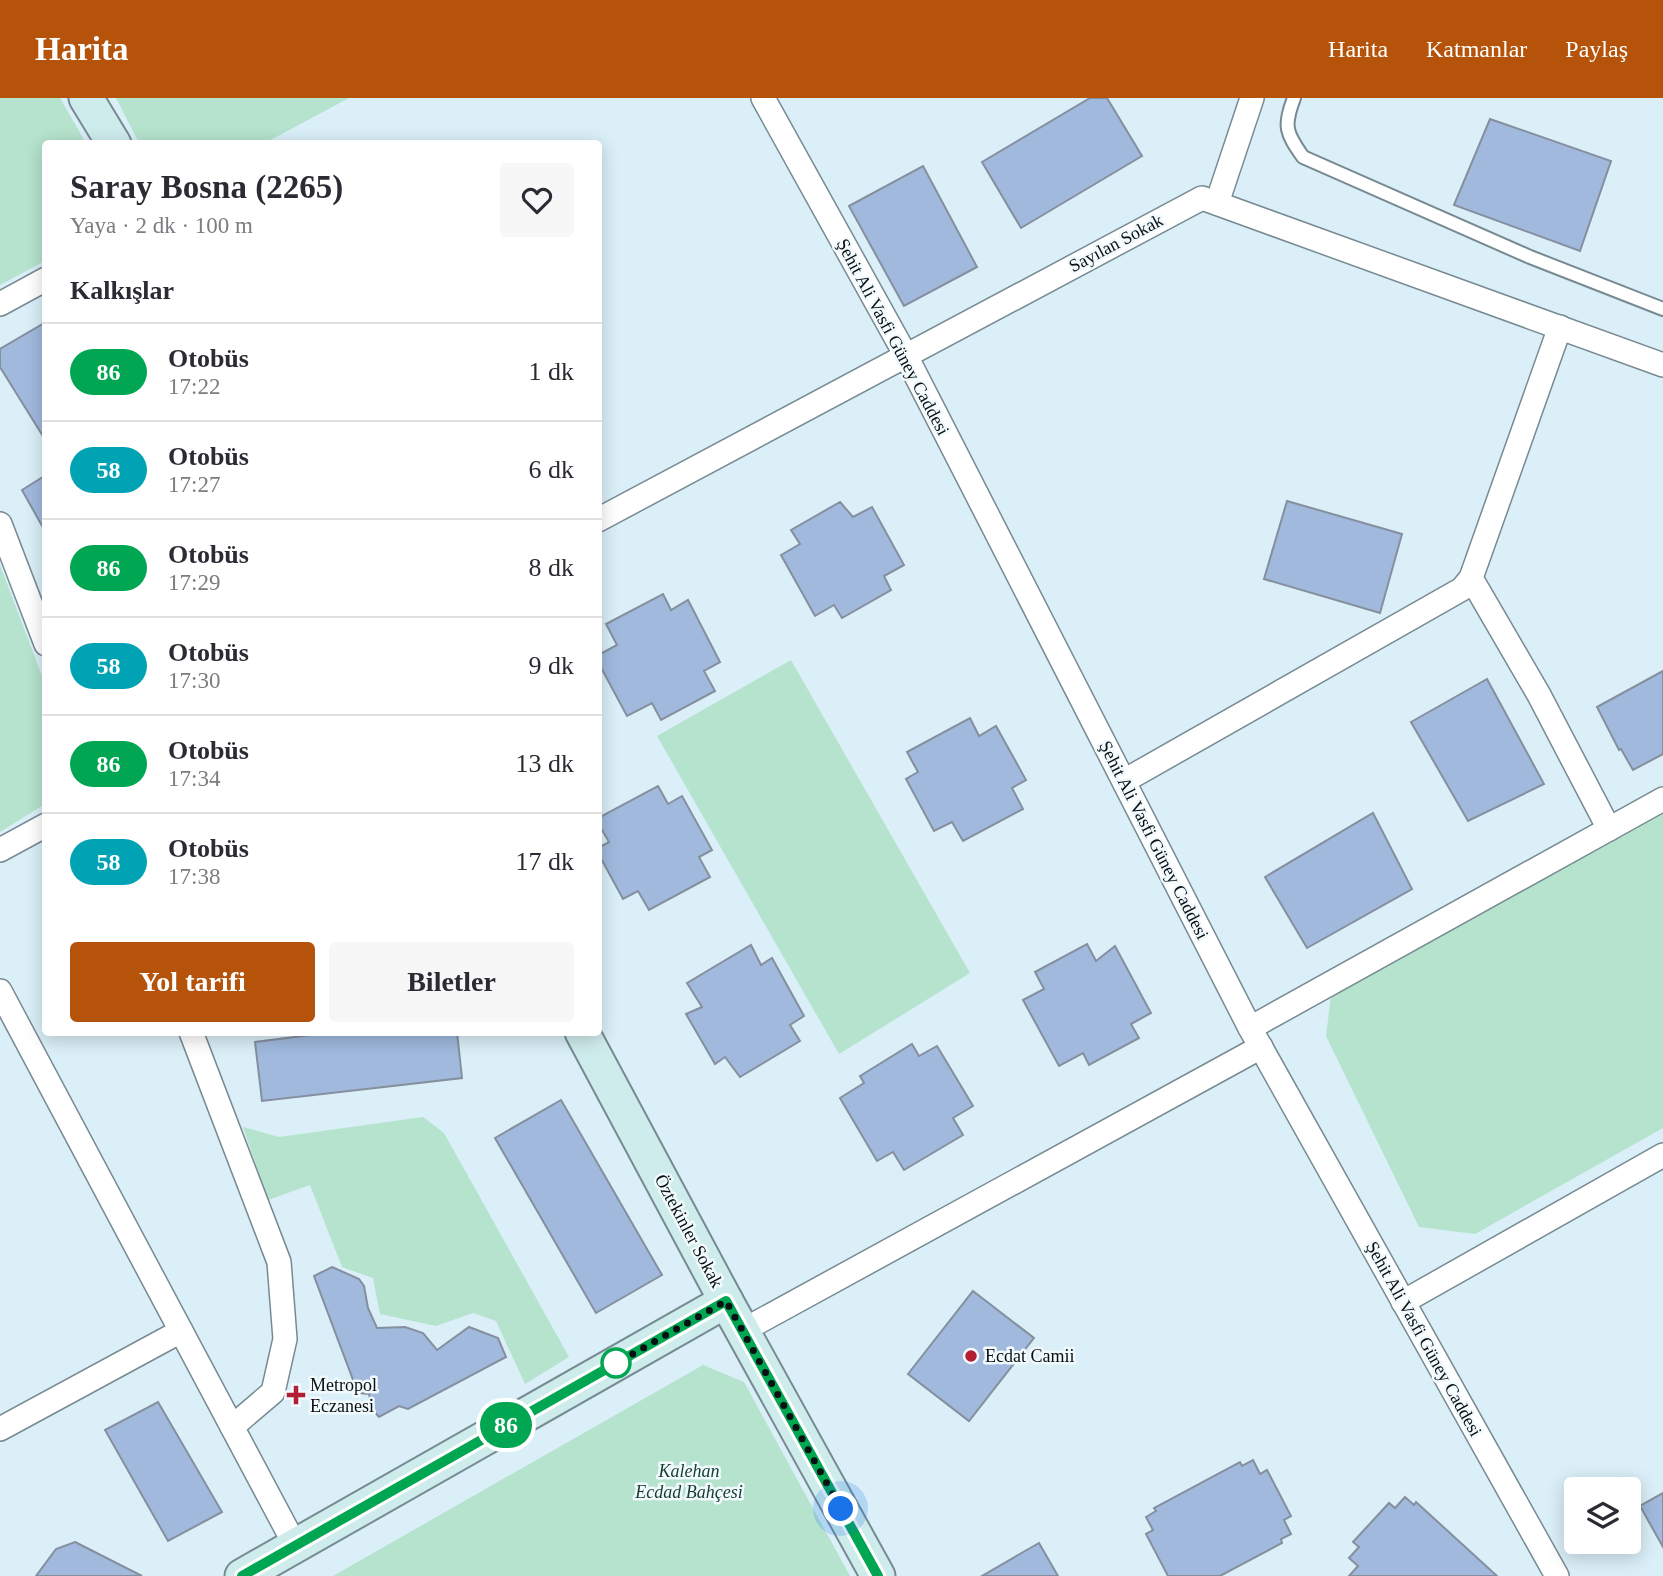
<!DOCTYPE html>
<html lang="tr">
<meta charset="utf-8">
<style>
:root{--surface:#fff;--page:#f7f7f7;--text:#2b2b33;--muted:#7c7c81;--line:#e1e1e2;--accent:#b45309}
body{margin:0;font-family:Georgia,serif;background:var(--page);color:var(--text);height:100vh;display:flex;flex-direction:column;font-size:26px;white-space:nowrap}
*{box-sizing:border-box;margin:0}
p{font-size:23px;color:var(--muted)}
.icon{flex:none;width:38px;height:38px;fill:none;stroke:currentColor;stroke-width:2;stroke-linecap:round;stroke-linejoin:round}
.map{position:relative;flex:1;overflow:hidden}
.details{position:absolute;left:42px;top:42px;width:560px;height:896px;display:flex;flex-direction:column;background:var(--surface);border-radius:7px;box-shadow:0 4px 18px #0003}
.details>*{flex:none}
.badge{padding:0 14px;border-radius:23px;font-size:24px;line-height:46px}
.controls{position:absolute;left:1564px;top:1379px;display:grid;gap:14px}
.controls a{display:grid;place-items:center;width:77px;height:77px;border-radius:7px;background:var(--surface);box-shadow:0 4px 18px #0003;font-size:35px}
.you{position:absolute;width:35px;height:35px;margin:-18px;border:5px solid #fff;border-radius:50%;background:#1a73e8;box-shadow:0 0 0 10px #1a73e833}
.map>.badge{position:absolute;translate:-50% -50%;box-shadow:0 0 0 4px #fff}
h2{padding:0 28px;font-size:26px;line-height:63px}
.round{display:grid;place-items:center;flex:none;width:74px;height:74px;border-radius:7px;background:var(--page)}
.headline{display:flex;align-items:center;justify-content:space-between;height:119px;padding:0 28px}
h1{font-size:33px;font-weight:700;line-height:52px}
.cta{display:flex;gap:14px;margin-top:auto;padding:14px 28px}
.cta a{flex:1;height:80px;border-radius:7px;background:var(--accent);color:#fff;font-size:28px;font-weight:700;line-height:80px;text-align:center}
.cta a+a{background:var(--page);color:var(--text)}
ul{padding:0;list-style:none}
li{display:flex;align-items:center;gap:21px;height:98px;padding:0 28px;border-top:2px solid var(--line)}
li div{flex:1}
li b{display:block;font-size:26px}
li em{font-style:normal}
li .badge{min-width:77px;font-weight:700;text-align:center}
header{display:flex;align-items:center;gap:42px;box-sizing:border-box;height:98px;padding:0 35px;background:var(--accent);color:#fff}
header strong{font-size:33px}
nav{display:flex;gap:38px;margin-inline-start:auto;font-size:24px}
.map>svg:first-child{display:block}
.green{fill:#b5e3cd}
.building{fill:#a0b9dd;stroke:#858f9e;stroke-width:2}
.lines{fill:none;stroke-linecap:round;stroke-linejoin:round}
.lane-casing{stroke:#778a92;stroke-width:16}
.street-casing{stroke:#778a92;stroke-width:26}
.secondary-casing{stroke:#778a92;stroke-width:37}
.lane{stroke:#fff;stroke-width:12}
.street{stroke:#fff;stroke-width:23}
.secondary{stroke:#cfecec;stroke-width:33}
.line-casing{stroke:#fff;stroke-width:16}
.line{stroke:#00a651;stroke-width:10}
.walk{stroke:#091013;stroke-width:7;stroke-dasharray:0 12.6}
.poi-dot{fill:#b21f32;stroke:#f2fafe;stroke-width:2.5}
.stop-dot{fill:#fff;stroke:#00a651;stroke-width:3.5}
.labels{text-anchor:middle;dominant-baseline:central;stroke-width:5;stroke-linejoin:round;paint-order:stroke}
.street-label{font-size:18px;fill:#091013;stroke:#f2fafe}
.poi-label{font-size:18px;fill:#091013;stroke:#f2fafe;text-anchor:start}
.park-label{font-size:18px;font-style:italic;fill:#153d2d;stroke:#f2fafe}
</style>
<header>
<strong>Harita</strong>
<nav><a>Harita</a><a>Katmanlar</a><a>Paylaş</a></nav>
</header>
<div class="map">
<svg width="1663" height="1478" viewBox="0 0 1663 1478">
<rect width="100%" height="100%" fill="#daeff8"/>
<g class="green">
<polygon points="0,0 60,0 86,45 46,46 45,163 0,187"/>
<polygon points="116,0 349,0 265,45 139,45"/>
<polygon points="0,467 45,586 45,706 0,734"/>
<polygon points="791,562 970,875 839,956 657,638"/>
<polygon points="1663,713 1663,1030 1475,1136 1419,1129 1326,938 1331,898"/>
<polygon points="423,1019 444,1035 569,1259 525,1286 496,1223 473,1215 436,1228 380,1216 373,1180 342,1169 310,1087 268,1102 243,1029 279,1039"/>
<polygon points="703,1267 744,1284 850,1478 333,1478"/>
</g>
<g class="building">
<polygon points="1090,0 1107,0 1142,58 1021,130 982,64"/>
<polygon points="1490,21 1611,63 1580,153 1454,107"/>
<polygon points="923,68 977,169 904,208 849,108"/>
<polygon points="46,224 46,343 0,269 0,251"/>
<polygon points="46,377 46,435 22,392"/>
<polygon points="1287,403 1402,436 1380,515 1264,481"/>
<polygon points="840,404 853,419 872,409 904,467 884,478 891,492 842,520 834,507 815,518 781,457 800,446 791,432"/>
<polygon points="663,496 671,512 688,502 720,564 704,573 715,593 661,622 652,605 627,618 598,564 598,557 617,547 606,526"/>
<polygon points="1663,573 1663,656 1633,672 1621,651 1619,652 1597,609"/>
<polygon points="1487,581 1544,686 1468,723 1411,624"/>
<polygon points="970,620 979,638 996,628 1026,682 1012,690 1023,711 963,743 952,724 934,733 906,681 918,674 907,654"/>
<polygon points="658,688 668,706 682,698 712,752 699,759 710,779 649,812 638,793 623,801 598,755 598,750 609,744 598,725 598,720"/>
<polygon points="1373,715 1412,791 1307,850 1265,779"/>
<polygon points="1087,846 1096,863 1115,848 1151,915 1131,926 1139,940 1089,967 1083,955 1059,968 1023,902 1044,891 1035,874"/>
<polygon points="751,847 761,867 772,860 804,918 790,927 800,943 740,979 725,959 715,966 686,916 702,909 687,885"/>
<polygon points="335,934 457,934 462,980 262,1003 255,944"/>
<polygon points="912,946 919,958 937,948 973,1008 953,1020 963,1037 904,1072 893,1054 877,1063 840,1000 864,985 860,978"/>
<polygon points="561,1002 662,1177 596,1215 495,1040"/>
<polygon points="332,1169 359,1181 364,1188 368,1210 377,1230 405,1229 423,1235 437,1252 469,1229 498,1240 506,1259 408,1311 399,1308 379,1319 372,1311 369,1296 358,1295 314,1178"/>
<polygon points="973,1193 1034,1240 969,1323 908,1276"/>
<polygon points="158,1304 222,1414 168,1443 105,1332"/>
<polygon points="1253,1362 1260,1376 1267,1372 1291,1418 1284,1422 1291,1436 1281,1441 1282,1445 1220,1478 1168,1478 1146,1436 1153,1432 1146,1419 1156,1413 1154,1410 1240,1364 1242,1368"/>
<polygon points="1663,1395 1663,1449 1640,1408"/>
<polygon points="1405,1399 1414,1407 1416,1404 1497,1478 1349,1478 1358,1468 1349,1460 1359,1449 1353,1444 1389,1405 1395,1410"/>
<polygon points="75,1444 142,1478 36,1478 56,1451"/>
<polygon points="1039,1445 1058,1478 982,1478 1018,1457"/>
</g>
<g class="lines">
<defs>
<path id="lane" d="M1294,0C1283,28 1286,35 1303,59L1530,159L1663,211"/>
<g id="street">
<polyline points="763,0 905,256 1250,930 1557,1478"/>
<polyline points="1217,105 1252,0"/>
<polyline points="0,206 46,181"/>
<polyline points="598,422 1202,100 1663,267"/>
<polyline points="0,426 46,546"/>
<polyline points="1471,480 1539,597 1609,731"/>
<polyline points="1124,683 1462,491 1471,480 1560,229"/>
<polyline points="0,752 46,727"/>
<polyline points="0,893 295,1447"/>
<polyline points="1250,930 1663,701"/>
<polyline points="191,934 279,1164 285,1241 273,1294 232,1329"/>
<polyline points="1403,1204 1663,1057"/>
<polyline points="742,1233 1261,949"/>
<polyline points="0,1331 181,1233"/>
</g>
<g id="secondary">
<polyline points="86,0 114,46"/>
<polyline points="582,934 726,1203 878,1478"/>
<polyline points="242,1478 726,1203"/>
</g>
</defs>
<use href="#lane" class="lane-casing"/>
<use href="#street" class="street-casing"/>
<use href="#secondary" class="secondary-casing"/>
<use href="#lane" class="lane"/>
<use href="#street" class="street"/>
<use href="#secondary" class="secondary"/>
</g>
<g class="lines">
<defs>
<polyline id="line" points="242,1478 726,1203 878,1478"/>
</defs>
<use href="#line" class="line-casing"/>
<use href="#line" class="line"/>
<polyline class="walk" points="616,1265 608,1270 726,1203 841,1411"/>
</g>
<g class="poi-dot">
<circle cx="971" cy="1258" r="7"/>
<path d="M292.5 1286.5h7v7h7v7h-7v7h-7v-7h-7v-7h7z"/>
</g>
<circle class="stop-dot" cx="616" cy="1265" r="14"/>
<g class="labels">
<g class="street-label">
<text transform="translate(1116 145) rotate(-28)">Sayılan Sokak</text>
<text transform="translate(893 239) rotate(62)">Şehit Ali Vasfi Güney Caddesi</text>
<text transform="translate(1154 742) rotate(63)">Şehit Ali Vasfi Güney Caddesi</text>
<text transform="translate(689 1133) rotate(62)">Öztekinler Sokak</text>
<text transform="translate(1424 1241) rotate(61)">Şehit Ali Vasfi Güney Caddesi</text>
</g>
<g class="poi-label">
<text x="985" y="1258">Ecdat Camii</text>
<text x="310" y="1287">Metropol<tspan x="310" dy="21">Eczanesi</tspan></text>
</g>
<g class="park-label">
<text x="689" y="1373">Kalehan<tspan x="689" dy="21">Ecdad Bahçesi</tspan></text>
</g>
</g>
</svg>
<div class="controls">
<a><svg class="icon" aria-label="layers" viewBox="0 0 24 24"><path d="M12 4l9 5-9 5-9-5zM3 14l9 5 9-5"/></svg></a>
</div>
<div class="you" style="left:841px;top:1411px"></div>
<b class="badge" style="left:506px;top:1327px;background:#00a651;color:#fff">86</b>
<section class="details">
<div class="headline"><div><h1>Saray Bosna (2265)</h1><p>Yaya · 2 dk · 100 m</p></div><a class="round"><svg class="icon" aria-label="heart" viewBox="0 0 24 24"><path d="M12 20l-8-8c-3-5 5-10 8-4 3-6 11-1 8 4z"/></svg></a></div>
<h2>Kalkışlar</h2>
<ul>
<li><span class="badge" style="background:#00a651;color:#fff">86</span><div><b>Otobüs</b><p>17:22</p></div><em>1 dk</em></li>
<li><span class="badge" style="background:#00a3b4;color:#fff">58</span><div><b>Otobüs</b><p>17:27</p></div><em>6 dk</em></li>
<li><span class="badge" style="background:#00a651;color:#fff">86</span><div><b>Otobüs</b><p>17:29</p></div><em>8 dk</em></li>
<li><span class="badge" style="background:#00a3b4;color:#fff">58</span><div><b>Otobüs</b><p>17:30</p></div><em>9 dk</em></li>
<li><span class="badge" style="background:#00a651;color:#fff">86</span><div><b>Otobüs</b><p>17:34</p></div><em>13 dk</em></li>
<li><span class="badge" style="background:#00a3b4;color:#fff">58</span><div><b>Otobüs</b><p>17:38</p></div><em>17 dk</em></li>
</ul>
<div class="cta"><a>Yol tarifi</a><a>Biletler</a></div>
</section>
</div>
